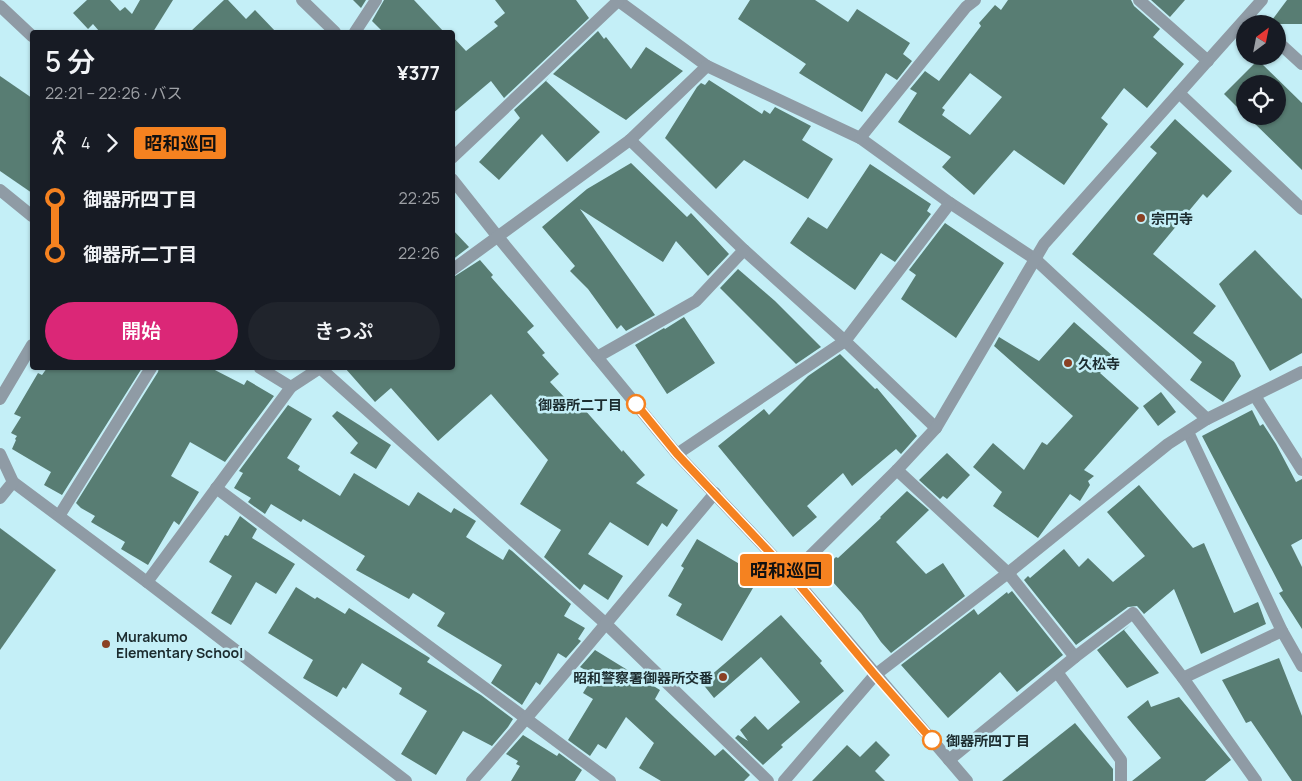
<!DOCTYPE html>
<html lang="ja">
<meta charset="utf-8">
<style>
:root{--surface:#171b24;--page:#20242c;--text:#f1f3f6;--muted:#9ea1a6;--accent:#db2777}
body{margin:0;font-family:Manrope,"Noto Sans JP",sans-serif;background:var(--page);color:var(--text);height:100vh;display:flex;flex-direction:column;font-size:19px;white-space:nowrap}
*{box-sizing:border-box;margin:0}
p{font-size:16px;color:var(--muted)}
.icon{flex:none;width:28px;height:28px;fill:none;stroke:currentColor;stroke-width:2;stroke-linecap:round;stroke-linejoin:round}
.map{position:relative;flex:1;overflow:hidden}
.drawer{position:absolute;left:30px;top:30px;width:425px;height:340px;display:flex;flex-direction:column;background:var(--surface);border-radius:5px;box-shadow:0 1px 4px #0004}
.drawer>*{flex:none}
.badge{padding:0 10px;border-radius:4px;font-size:18px;line-height:32px}
.needle{width:32px;rotate:32deg}
.tools{position:absolute;left:1236px;top:15px;display:grid;gap:10px}
.tools a{display:grid;place-items:center;width:50px;height:50px;border-radius:50%;background:var(--surface);box-shadow:0 1px 4px #0004;font-size:25px}
.map>.badge{position:absolute;translate:-50% -50%;box-shadow:0 0 0 2px #fff}
.legs{display:flex;align-items:center;gap:8px;height:55px;padding:0 15px;font-size:16px}
.legs p{margin-inline-start:auto}
.overview{display:flex;align-items:center;justify-content:space-between;height:85px;padding:0 15px}
h1{font-size:28px;font-weight:600;line-height:38px}
.button{display:flex;gap:10px;margin-top:auto;padding:10px 15px}
.button a{flex:1;height:58px;border-radius:30px;background:var(--accent);color:#fff;font-size:20px;font-weight:600;line-height:58px;text-align:center}
.button a+a{background:var(--page);color:var(--text)}
ul{padding:0 15px;list-style:none}
li{display:flex;align-items:center;gap:18px;height:55px;font-size:19px}
li i{display:grid;place-items:center;width:8px;height:100%;margin:0 6px;background:currentColor}
li i::after{content:'';width:12px;height:12px;margin:-6px;border:4px solid;border-radius:50%;background:var(--surface)}
li p{margin-inline-start:auto}
li:first-child i{background:linear-gradient(#0000 50%,currentColor 0)}
li:last-child i{background:linear-gradient(currentColor 50%,#0000 0)}
.map>svg:first-child{display:block}
.building{fill:#587d73;fill-rule:evenodd}
.lines{fill:none;stroke-linecap:round;stroke-linejoin:round}
.minor{stroke:#8f9ba5;stroke-width:12}
.line-1-casing{stroke:#fff;stroke-width:11}
.line-1{stroke:#f58220;stroke-width:8}
.poi-dot{fill:#8a4124;stroke:#c4eff7;stroke-width:2}
.stop-1-dot{fill:#fff;stroke:#f58220;stroke-width:2.5}
.labels{text-anchor:middle;dominant-baseline:central;stroke-width:5;stroke-linejoin:round;paint-order:stroke}
.poi-label{font-size:14px;font-weight:bold;fill:#1c2c2f;stroke:#c4eff7;text-anchor:start}
.stop-label{font-size:14px;font-weight:bold;fill:#1c2c2f;stroke:#c4eff7;text-anchor:end}
</style>
<div class="map">
<svg width="1302" height="781" viewBox="0 0 1302 781">
<rect width="100%" height="100%" fill="#c4eff7"/>
<g class="building">
<polygon points="87,0 110,0 120,11 125,7 132,14 140,0 173,0 153,32 97,32 99,31 93,24 88,29 73,13"/>
<polygon points="224,0 228,0 246,19 255,10 276,32 190,32"/>
<polygon points="353,0 366,0 361,8"/>
<polygon points="384,0 414,0 444,32 383,32 372,21"/>
<polygon points="495,0 576,0 589,18 504,98 491,81 452,114 452,36 466,51 498,26 494,22 505,13"/>
<polygon points="750,0 815,0 848,22 857,9 910,43 903,54 912,61 897,80 886,73 862,112 799,73 806,64 738,19"/>
<path d="M1008,0H1131L1134,6L1160,29L1153,37L1184,64L1147,108L1124,88L1101,118L1108,124L1064,185L1014,150L974,195L942,167L951,157L898,122L917,93L910,89L925,71L939,81L981,26L979,23L995,5L1001,10ZM970,73L1002,97L970,135L942,115L945,110L942,108Z"/>
<polygon points="1151,0 1185,0 1170,17"/>
<polygon points="1287,0 1302,0 1302,24 1269,24"/>
<polygon points="598,31 604,39 606,37 631,69 646,47 683,71 626,120 553,74"/>
<polygon points="1258,60 1302,103 1302,170 1247,116 1278,116 1278,84 1245,84 1245,115 1224,94"/>
<polygon points="0,76 32,98 32,193 0,171"/>
<polygon points="549,78 546,81 600,132 567,162 542,134 499,180 479,162 520,118 514,110"/>
<polygon points="709,80 762,114 764,110 770,114 775,107 811,126 802,140 833,159 808,199 744,160 716,189 665,138 697,87 701,83 705,85"/>
<polygon points="1175,119 1232,171 1207,198 1203,194 1153,254 1216,306 1193,333 1234,362 1241,376 1223,402 1190,380 1202,362 1072,254 1157,153 1150,147"/>
<polygon points="631,163 687,217 691,213 729,254 708,276 676,241 663,262 580,209 655,315 626,331 621,325 617,329 588,289 570,271 575,266 542,227 587,189"/>
<polygon points="870,164 931,204 927,211 931,214 895,262 881,253 855,290 790,243 808,217 827,229"/>
<polygon points="945,223 1004,263 956,338 901,299 916,275 909,270"/>
<polygon points="452,229 469,247 452,260"/>
<polygon points="1255,250 1302,299 1302,353 1270,371 1219,284"/>
<polygon points="480,260 493,275 491,277 534,326 527,332 545,353 542,355 559,374 550,382 579,413 584,409 622,452 623,450 645,475 636,483 678,510 667,527 662,523 648,546 610,522 588,554 623,576 608,600 584,584 580,590 544,557 561,530 520,504 548,460 491,394 438,441 391,388 375,402 345,368 452,368 452,278"/>
<polygon points="738,269 775,301 821,347 796,364 720,288"/>
<polygon points="684,317 715,363 667,394 635,345 664,328 665,329"/>
<polygon points="1074,322 1114,357 1100,373 1139,408 1084,470 1094,476 1088,481 1090,485 1080,501 1070,494 1038,538 993,506 1002,492 973,467 993,443 1024,470 1042,442 1047,445 1073,416 994,346 999,337 1039,361"/>
<polygon points="840,354 875,389 877,388 917,436 901,454 896,449 852,486 843,473 807,506 817,517 793,537 718,446 764,409 769,415 808,376"/>
<polygon points="47,368 142,368 62,495 44,485 51,472 12,449 16,440 15,439 17,436 11,433 21,417 14,414 38,373 42,375"/>
<polygon points="159,368 211,368 244,385 247,380 274,396 225,462 190,442 171,476 199,492 179,525 174,521 148,565 121,549 125,542 91,522 95,516 81,508 76,503 158,372"/>
<polygon points="1161,392 1176,412 1158,426 1143,406"/>
<polygon points="288,405 312,419 287,458 300,466 298,470 340,496 354,473 409,506 418,492 451,513 454,508 476,521 466,537 503,560 509,549 512,551 571,604 564,616 585,628 578,639 581,641 566,658 558,653 540,685 536,682 522,705 491,683 502,665 437,626 445,613 413,593 409,599 356,570 365,556 303,519 301,522 271,504 265,514 248,502 251,498 234,488 243,473 239,471"/>
<polygon points="1252,410 1260,426 1263,424 1276,444 1296,482 1302,479 1302,539 1291,545 1302,567 1302,629 1279,593 1283,591 1202,436"/>
<polygon points="337,411 391,445 376,469 350,453 358,443 332,416"/>
<polygon points="947,453 970,475 947,499 943,496 940,499 919,480"/>
<polygon points="1139,485 1193,548 1204,543 1234,613 1258,602 1266,624 1201,654 1174,589 1144,614 1137,606 1128,607 1076,645 1024,580 1028,576 1030,578 1064,549 1079,567 1088,558 1113,582 1145,556 1107,512"/>
<polygon points="907,491 929,510 896,542 926,574 943,563 965,596 891,653 881,642 861,613 822,570 836,557 838,558 881,518 880,517"/>
<polygon points="240,516 257,529 252,538 295,564 276,594 256,582 231,625 211,613 232,576 209,562 225,535 228,536"/>
<polygon points="0,528 56,570 0,650"/>
<polygon points="697,539 760,576 722,641 676,615 682,604 668,596 684,568 681,566"/>
<polygon points="296,587 315,599 317,597 345,614 349,608 430,658 427,662 481,695 513,719 508,727 492,746 463,731 436,775 401,754 427,711 399,694 402,688 362,663 346,689 343,687 337,697 303,678 313,660 268,633"/>
<polygon points="1012,591 1063,655 1017,692 1000,672 948,718 901,665 974,609 978,615 1007,592 1008,594"/>
<polygon points="781,615 822,661 820,663 844,691 781,745 783,747 763,765 735,738 738,735 748,741 740,730 755,716 768,730 800,702 761,657 714,698 702,683"/>
<polygon points="1130,625 1124,630 1159,673 1127,688 1097,650"/>
<polygon points="595,650 660,690 655,699 715,756 723,749 750,775 744,781 661,781 639,768 654,743 626,717 606,749 598,744 590,756 568,740 593,699 583,693 594,675 580,667"/>
<polygon points="1279,658 1302,716 1302,781 1292,781 1251,721 1246,723 1222,680"/>
<polygon points="1179,697 1231,760 1205,781 1132,781 1161,758 1127,717 1148,700 1151,707"/>
<polygon points="1075,723 1113,769 1113,781 1002,781"/>
<polygon points="523,735 557,756 559,753 582,770 575,781 511,781 520,766 516,764 518,761 506,754"/>
<polygon points="876,741 890,755 875,771 885,781 812,781 847,745 860,757"/>
</g>
<g class="lines">
<g class="minor">
<polyline points="302,0 335,32"/>
<polyline points="617,0 707,66 860,138 950,203 1035,259 1207,419"/>
<polyline points="1139,0 1208,61"/>
<polyline points="0,6 32,36"/>
<polyline points="355,32 376,0"/>
<polyline points="1278,42 1302,64"/>
<polyline points="1179,93 1302,209"/>
<polyline points="860,138 966,7 975,0"/>
<polyline points="630,140 744,250 845,341 936,428"/>
<polyline points="452,158 618,1"/>
<polyline points="452,179 498,237 677,454 791,575 967,781"/>
<polyline points="0,190 32,216"/>
<polyline points="452,270 630,140 707,66"/>
<polyline points="597,357 696,301 744,250"/>
<polyline points="260,368 291,387"/>
<polyline points="320,368 605,623 768,781"/>
<polyline points="1255,396 1302,470"/>
<polyline points="0,399 32,345"/>
<polyline points="1188,432 1282,631 1302,666"/>
<polyline points="0,454 13,482 147,582 406,781"/>
<polyline points="677,454 845,341 950,203"/>
<polyline points="897,470 1008,573 1075,657"/>
<polyline points="216,488 610,781"/>
<polyline points="0,498 13,482"/>
<polyline points="59,516 151,368"/>
<polyline points="791,575 897,470 936,428 1044,244 1262,0"/>
<polyline points="147,582 291,387 320,368"/>
<polyline points="1057,672 1121,760 1121,781"/>
<polyline points="1183,678 1282,631"/>
<polyline points="949,760 1075,657 1133,613 1183,678 1256,781"/>
<path d="M472,781C555,687 634,589 715,493"/>
<polyline points="784,781 875,675 1008,573 1168,444 1207,419 1302,372"/>
</g>
</g>
<g class="lines">
<defs>
<polyline id="line-1" points="636,404 677,454 791,575 875,675 932,740"/>
</defs>
<use href="#line-1" class="line-1-casing"/>
<use href="#line-1" class="line-1"/>
</g>
<g class="poi-dot">
<circle cx="1141" cy="218" r="5"/>
<circle cx="1068" cy="363" r="5"/>
<circle cx="106" cy="644" r="5"/>
<circle cx="723" cy="677" r="5"/>
</g>
<g class="stop-1-dot">
<circle cx="636" cy="404" r="9"/>
<circle cx="932" cy="740" r="9"/>
</g>
<g class="labels">
<g class="poi-label">
<text x="1151" y="218">宗円寺</text>
<text x="1078" y="363">久松寺</text>
<text x="116" y="636">Murakumo<tspan x="116" dy="16">Elementary School</tspan></text>
<text x="713" y="677" text-anchor="end">昭和警察署御器所交番</text>
</g>
<g class="stop-label">
<text x="622" y="404">御器所二丁目</text>
<text x="946" y="740" text-anchor="start">御器所四丁目</text>
</g>
</g>
</svg>
<div class="tools">
<a><svg class="needle" viewBox="-14 -14 28 28"><path d="M0-13l5 13h-10z" fill="#e53935"/><path d="M0 13l5-13h-10z" fill="#9ea1a6"/></svg></a>
<a><svg class="icon" aria-label="locate" viewBox="0 0 24 24"><circle cx="12" cy="12" r="6"/><path d="M12 2v4M12 18v4M2 12h4M18 12h4"/></svg></a>
</div>
<b class="badge" style="left:786px;top:570px;background:#f58220;color:#111">昭和巡回</b>
<section class="drawer">
<div class="overview"><div><h1>5 分</h1><p>22:21 – 22:26 · バス</p></div><b>¥377</b></div>
<div class="legs"><svg class="icon" aria-label="walk" viewBox="0 0 24 24"><circle cx="13" cy="4" r="2"/><path d="M13 8l-2 6 4 7M11 14l-3 7M7 12l3-4h3l4 4"/></svg>4<svg class="icon" aria-label="forward" viewBox="0 0 24 24"><path d="M9 5l7 7-7 7"/></svg><b class="badge" style="background:#f58220;color:#111">昭和巡回</b></div>
<ul>
<li><i style="color:#f58220"></i><b>御器所四丁目</b><p>22:25</p></li>
<li><i style="color:#f58220"></i><b>御器所二丁目</b><p>22:26</p></li>
</ul>
<div class="button"><a>開始</a><a>きっぷ</a></div>
</section>
</div>
